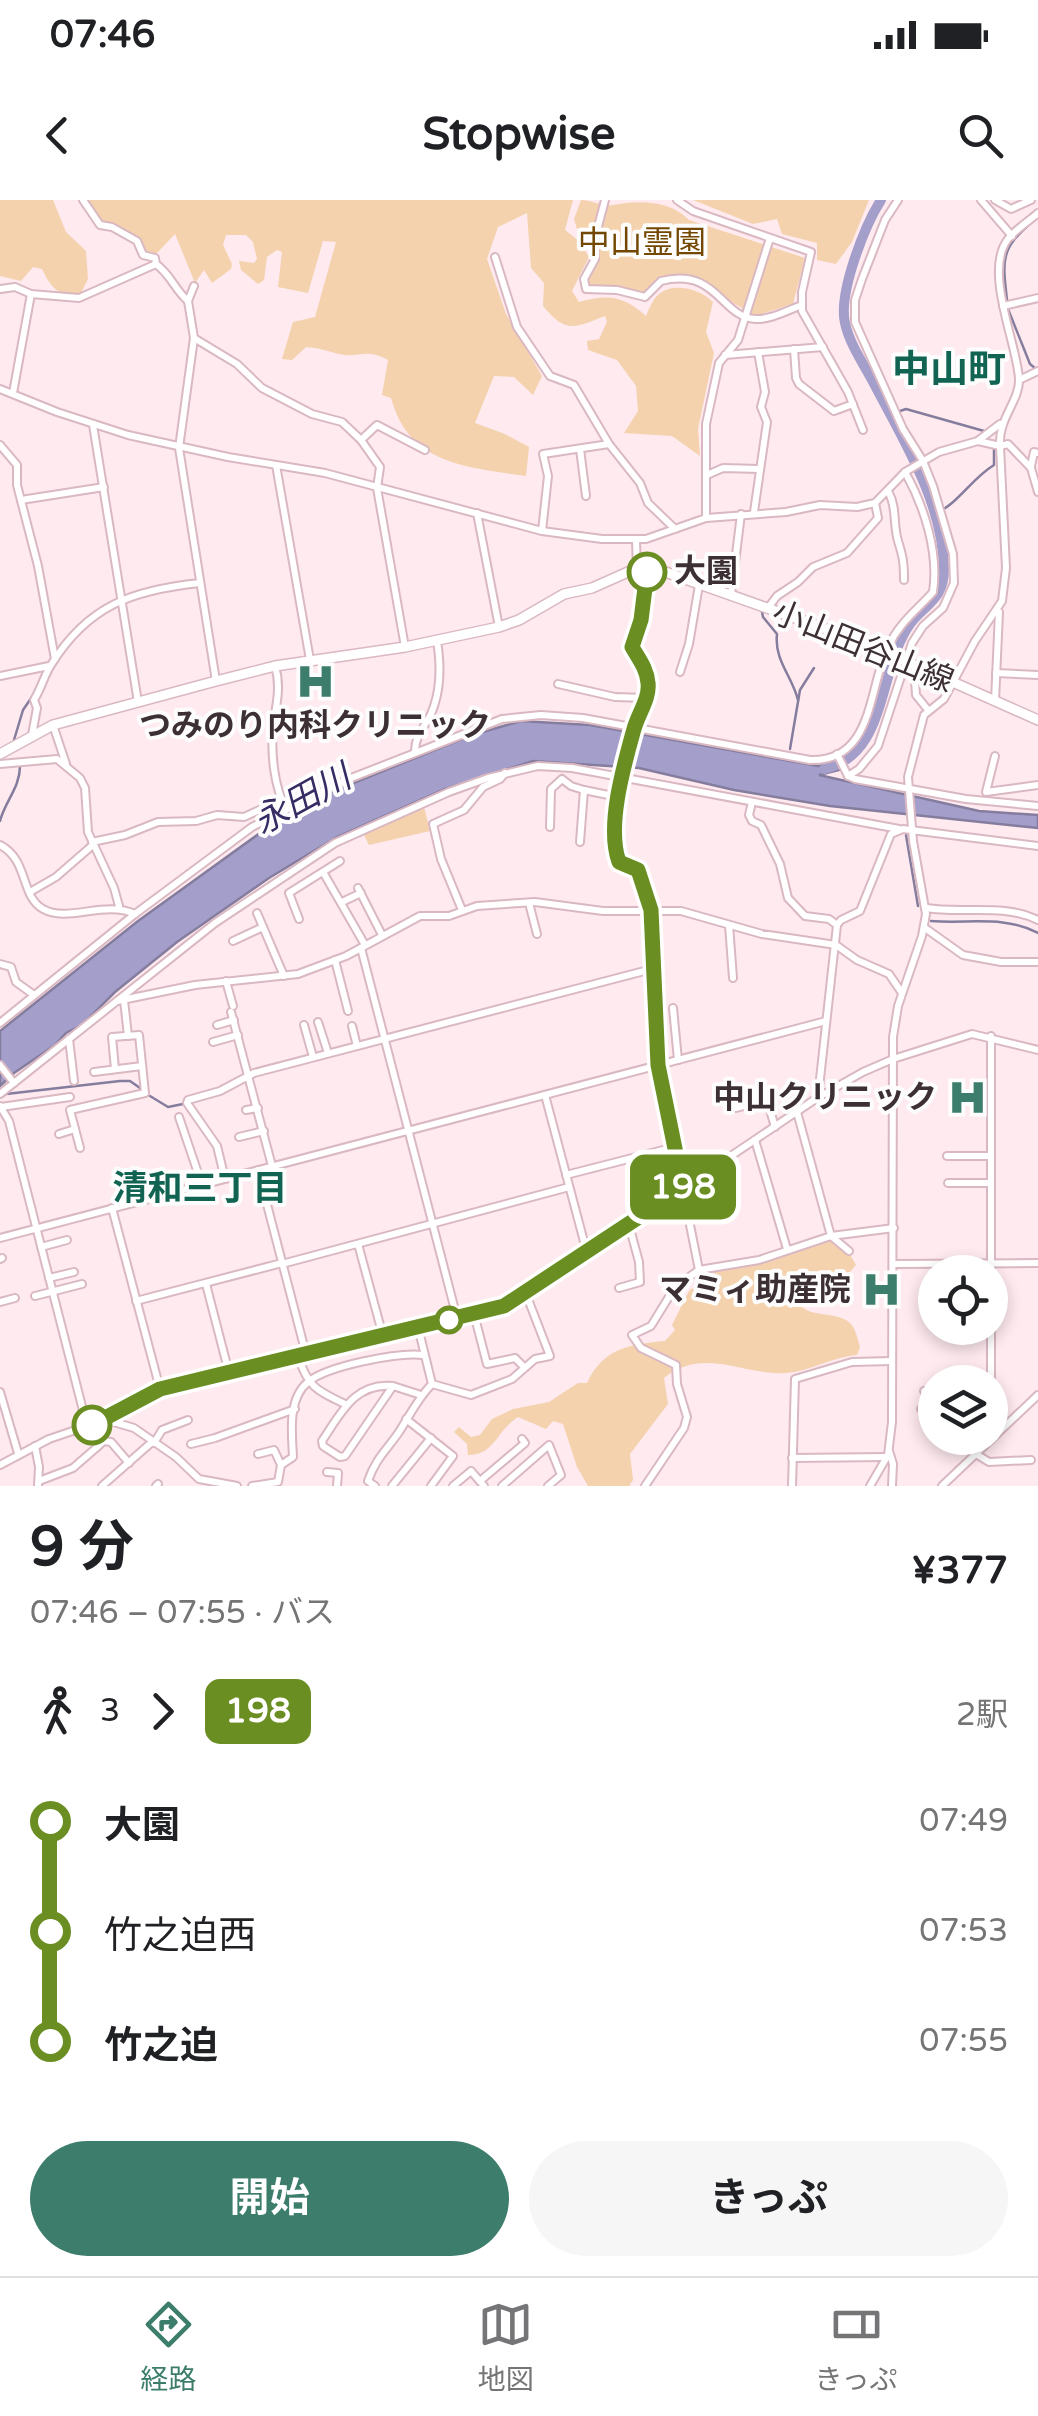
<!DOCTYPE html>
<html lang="ja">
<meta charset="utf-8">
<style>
:root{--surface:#fff;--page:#f6f6f6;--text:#202124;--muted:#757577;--line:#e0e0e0;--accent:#3d7d6b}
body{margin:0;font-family:"Varela Round","Noto Sans JP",sans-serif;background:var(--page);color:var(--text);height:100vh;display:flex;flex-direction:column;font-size:38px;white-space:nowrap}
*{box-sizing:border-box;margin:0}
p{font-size:32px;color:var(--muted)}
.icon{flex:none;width:55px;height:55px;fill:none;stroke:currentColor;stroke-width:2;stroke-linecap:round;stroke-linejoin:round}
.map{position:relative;height:1286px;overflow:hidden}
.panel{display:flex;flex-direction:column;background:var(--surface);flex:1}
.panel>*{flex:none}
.badge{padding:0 20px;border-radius:15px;font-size:35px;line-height:65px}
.fabs{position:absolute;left:918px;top:1055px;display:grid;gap:20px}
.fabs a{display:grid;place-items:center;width:90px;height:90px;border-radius:50%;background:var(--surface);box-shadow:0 5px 15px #0003;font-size:50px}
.map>.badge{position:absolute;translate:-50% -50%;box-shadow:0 0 0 5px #fff}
.legs{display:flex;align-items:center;gap:15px;height:110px;padding:0 30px;font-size:32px}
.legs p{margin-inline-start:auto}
.summary{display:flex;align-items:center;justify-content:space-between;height:170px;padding:0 30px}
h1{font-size:55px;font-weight:700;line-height:75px}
.button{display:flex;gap:20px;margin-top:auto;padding:20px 30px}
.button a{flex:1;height:115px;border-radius:60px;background:var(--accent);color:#fff;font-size:40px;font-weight:700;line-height:115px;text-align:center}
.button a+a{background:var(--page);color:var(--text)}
ul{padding:0 30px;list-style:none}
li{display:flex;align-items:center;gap:35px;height:110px;font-size:38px}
li i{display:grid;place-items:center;width:15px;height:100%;margin:0 12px;background:currentColor}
li i::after{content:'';width:25px;height:25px;margin:-12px;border:8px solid;border-radius:50%;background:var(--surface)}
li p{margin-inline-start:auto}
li:first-child i{background:linear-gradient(#0000 50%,currentColor 0)}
li:last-child i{background:linear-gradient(currentColor 50%,#0000 0)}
.status{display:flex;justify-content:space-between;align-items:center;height:70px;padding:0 50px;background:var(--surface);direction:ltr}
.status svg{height:28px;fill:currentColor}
header{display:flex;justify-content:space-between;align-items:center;height:130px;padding:0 30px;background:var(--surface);font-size:45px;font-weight:700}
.dock{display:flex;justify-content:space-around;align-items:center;height:140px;border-top:2px solid var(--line);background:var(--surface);font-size:28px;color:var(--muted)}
.dock a{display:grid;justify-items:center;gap:5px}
.dock .active{color:var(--accent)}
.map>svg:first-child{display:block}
.green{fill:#f4d2ae}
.water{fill:#a49ecb;stroke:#857d9e;stroke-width:2.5}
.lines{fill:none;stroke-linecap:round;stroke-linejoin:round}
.stream{stroke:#857d9e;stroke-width:2.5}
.river{stroke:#a49ecb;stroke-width:10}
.minor-casing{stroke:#dab8c2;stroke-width:10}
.major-casing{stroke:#dab8c2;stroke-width:12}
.minor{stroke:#fff;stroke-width:6}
.major{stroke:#fff;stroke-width:9}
.line-1-casing{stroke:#fff;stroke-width:22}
.line-1{stroke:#6b8e23;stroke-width:15}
.stop-1-dot{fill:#fff;stroke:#6b8e23;stroke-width:5}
.labels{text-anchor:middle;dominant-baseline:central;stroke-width:8;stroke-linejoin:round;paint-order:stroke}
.park-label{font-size:32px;fill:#734700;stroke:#fdfdfd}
.stop-label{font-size:32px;font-weight:bold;fill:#3d3034;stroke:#fdfdfd;text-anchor:start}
.street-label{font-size:32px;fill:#3d3034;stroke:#fdfdfd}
.poi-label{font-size:32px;font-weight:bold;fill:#3d3034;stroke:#fdfdfd;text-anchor:end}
.water-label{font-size:35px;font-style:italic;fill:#372b63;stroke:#fdfdfd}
.neighbourhood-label{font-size:35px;font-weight:bold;fill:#126452;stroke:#fdfdfd}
.quarter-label{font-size:38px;font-weight:bold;fill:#126452;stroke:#fdfdfd}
</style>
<div class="status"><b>07:46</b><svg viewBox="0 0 49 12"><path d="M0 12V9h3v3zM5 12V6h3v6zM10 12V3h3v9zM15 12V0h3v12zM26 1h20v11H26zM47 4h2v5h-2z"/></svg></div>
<header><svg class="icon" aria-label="back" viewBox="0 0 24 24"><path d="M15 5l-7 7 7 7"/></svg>Stopwise<svg class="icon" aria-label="search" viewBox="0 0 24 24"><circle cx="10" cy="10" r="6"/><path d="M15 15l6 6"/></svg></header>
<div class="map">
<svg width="1038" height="1286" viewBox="0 0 1038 1286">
<rect width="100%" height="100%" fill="#ffeaef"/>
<g class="green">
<path d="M0,0H53L66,32L86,51L88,79L79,97C58,95 51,88 42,69L33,67L21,81L0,76Z"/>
<path d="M87,0H573L565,30L579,41L589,57L572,91L579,102C608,94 623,96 646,116C649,109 653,99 659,94C674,82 700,89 713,102L706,132L714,153L698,229L700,256L672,236L624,233L638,211L636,186L617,160L588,150L587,141L599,139L607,122L605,116C574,128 566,134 543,106L544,83L531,68L527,13L498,27L487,59L506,114L542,176L533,195L514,177L494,176L475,223L505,234L529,247L526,276C467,267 409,265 391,198L382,195L388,160C364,147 359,159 339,154C327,151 319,148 306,147L292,160L282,159L293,122L315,117L336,42L323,41L308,93L278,87L282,52L277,50L267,57L264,80L258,84L241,70L239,61L254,63L257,59L253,42L246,35H226L223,45L232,64L231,69L212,83L204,70L195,83L175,34L156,54L144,52L140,41L102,23Z"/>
<path d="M581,0C591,0 604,7 613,5C639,0 670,0 689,20L805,58L793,104L755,116L690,77L663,78L643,95L592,88L585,83L598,59L599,44L579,36L574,19Z"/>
<polygon points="693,0 869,0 852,42 836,64 817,60 817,43 782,34 777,19 753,24"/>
<polygon points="424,607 430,631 369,645 362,631"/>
<path d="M829,1038L849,1053L856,1065L842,1081L833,1084L815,1081L798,1089C793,1124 835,1107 851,1124C856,1130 858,1140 860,1147L857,1155C832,1157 810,1171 787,1173C743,1176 704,1146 664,1178L668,1204L630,1254L633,1280L629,1286H588L577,1267L563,1224L553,1221L546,1229L518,1217C496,1231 495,1255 468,1255L467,1244L454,1232L459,1227L471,1237L480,1235L492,1219L513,1209L549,1202L578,1183H587C603,1148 631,1144 665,1141L675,1130L672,1125L689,1091L719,1068Z"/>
</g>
<polygon class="water" points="521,521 590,525 818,566 835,563 839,570 819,575 979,611 1038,615 1038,628 830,606 734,590 639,568 533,561 445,589 337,637 269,678 177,742 115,792 82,825 66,833 55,845 14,873 0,886 0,831 138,721 285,615 329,593 472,535"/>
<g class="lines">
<g class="stream">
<path d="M1007,100C1002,57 1001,49 1033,21"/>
<polyline points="1008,109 1030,164 1036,169"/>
<polyline points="900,211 906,209 984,231"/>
<polyline points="890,214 892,214"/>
<path d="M935,314C960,302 971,279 994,265V249"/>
<path d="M762,412L763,417L777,434C774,460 792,476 798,500"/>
<polyline points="14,540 23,510 36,491"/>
<polyline points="790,549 800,490 814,468"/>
<path d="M0,621C5,601 20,588 20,566"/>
<polyline points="906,635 918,706"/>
<path d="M931,721C968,724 1005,715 1038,733"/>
<polyline points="6,894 120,881 130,881 140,888"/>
<polyline points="150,896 168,907 183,904"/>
</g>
<path class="river" d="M824,569C870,559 877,513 889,474C894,455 901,434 914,419C930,402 944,396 944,369C943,301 902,238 871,178C862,162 849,142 845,123C838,93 865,25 881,0"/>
<defs>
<g id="minor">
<polyline points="83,0 100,25 112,27 137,41 143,55 155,58 156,64"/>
<path d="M605,0L594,42L595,59L584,79L586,89L617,90L645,97L661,81C717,67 721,117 755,119C770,120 788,110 802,105"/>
<polyline points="677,0 693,11 811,52 802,92 802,111 848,192 863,230"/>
<polyline points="981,0 1012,36"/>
<polyline points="995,0 1011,9 1031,0"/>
<path d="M1038,13C1029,21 1016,29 1008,39C983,71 1017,143 1019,179C1020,201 998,218 1000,246L1008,244L1031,268L1038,292"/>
<polyline points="495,57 517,127 550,176 574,185 609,244"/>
<polyline points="194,86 188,101 194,138 179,248 216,481"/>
<polyline points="0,89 15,87 31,94"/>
<polyline points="1003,106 1038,98"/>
<polyline points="194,138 237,164 262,188 312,214 342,222 361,240 380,267 377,288 405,447"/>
<polyline points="794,149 796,178 799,184 834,211 853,204"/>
<polyline points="725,155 823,147"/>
<polyline points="1019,180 1038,171"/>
<polyline points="0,189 57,212 128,235 228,257 325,273 542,331 602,339 646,339 706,318 786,312 820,305 857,307 875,303 905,272 939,252 978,241 1000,246 1006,368 1002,401 975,441 944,499 924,515 908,577 913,641 926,714 922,736 898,806 893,837 892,1222 888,1255 870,1286"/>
<path d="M13,193L31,94L79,98L156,64C172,76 174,89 188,101"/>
<polyline points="93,225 138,502"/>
<polyline points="361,240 377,225 425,250"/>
<polyline points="979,240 1000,224"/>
<polyline points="0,245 17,265 17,285 38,366 55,459"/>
<polyline points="580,249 586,296"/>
<polyline points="276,265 310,460"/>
<polyline points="1031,266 1034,252 1038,253"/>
<polyline points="707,275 723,268 759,269"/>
<path d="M889,293C897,308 893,325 898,341C903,357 904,362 904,380"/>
<polyline points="21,300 104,287"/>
<polyline points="754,312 767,222 761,207 765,192 758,152"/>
<polyline points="477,313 499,427"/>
<polyline points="706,318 706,224 719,163 738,140 770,38"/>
<polyline points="542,331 548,276 543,254 609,244 640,283 648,303 675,329"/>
<polyline points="636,341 637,368"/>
<polyline points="647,368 641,420 632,447 641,461 649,486 634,527 617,599 614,641 619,662 638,670 651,709"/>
<polyline points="731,395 741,314"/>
<polyline points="768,408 777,396 798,382 813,367 847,353 878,318 875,303"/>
<path d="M275,466C282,489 275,507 273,530C271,553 274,588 286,608"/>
<polyline points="914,466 916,495 928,510"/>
<polyline points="680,472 689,444 699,385"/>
<polyline points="996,473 1038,475"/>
<polyline points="0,476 49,466"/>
<polyline points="558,484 615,497 645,498"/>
<polyline points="995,501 999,412"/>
<polyline points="53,525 66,564"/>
<path d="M32,535L37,508L34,500C41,489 44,476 51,465C88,405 133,390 200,383"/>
<path d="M415,551C415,536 424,528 431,514C441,491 441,465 437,441"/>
<polyline points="837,554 848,576 855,579 966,599 1038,606"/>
<polyline points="995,556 986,592 1038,585"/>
<polyline points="0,564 57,559 80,578 85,588 88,632 114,688 119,706"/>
<polyline points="848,576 859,569 878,546 912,443 923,426 943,408 954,383 953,354 933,286 923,261 903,229 855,122 855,100 862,79 885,20 898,0"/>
<polyline points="752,602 749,615 752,621 761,625 780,664 788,698 805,716 829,719 837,725"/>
<polyline points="550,627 551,589 562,579 571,586 584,590"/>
<polyline points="92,642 125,635 158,622 196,621 217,615 244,617 281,600"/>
<polyline points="580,642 584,590 618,597"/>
<path d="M0,645C29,660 20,696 43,709C68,723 104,700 135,714"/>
<polyline points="323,672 365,745"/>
<polyline points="358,688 382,735"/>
<polyline points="30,692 56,677 94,644"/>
<polyline points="342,702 361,693"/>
<polyline points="529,703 537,734"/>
<path d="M926,708C963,714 1004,703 1038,720"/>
<polyline points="649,709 658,865 699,1070"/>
<polyline points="462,710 441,659 433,624 464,610 483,587 500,579 505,573"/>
<polyline points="257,713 284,776"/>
<polyline points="299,719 289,693 340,661"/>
<polyline points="729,725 733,778"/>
<polyline points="925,728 963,755 1001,762 1038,762"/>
<polyline points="233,741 263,727"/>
<polyline points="361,748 457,1118"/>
<polyline points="335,760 348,811"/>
<polyline points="0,764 11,767 16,782 34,795"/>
<polyline points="226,781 233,806"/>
<polyline points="124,800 128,836"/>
<polyline points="117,801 195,785 298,774 346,756 420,716 449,716 477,706 535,702 603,711 681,711 762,734 836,745 857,760 889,774 902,793"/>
<polyline points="673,808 678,860"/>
<polyline points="231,812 272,966"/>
<polyline points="318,822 328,853"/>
<path d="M0,823L135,714L252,627L346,580L502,519L541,515L583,518L810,560C874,562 868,488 888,447C899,423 916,411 933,392C939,352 924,306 905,272"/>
<polyline points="217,825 234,820"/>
<polyline points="304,825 313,857"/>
<polyline points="352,826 357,846"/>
<polyline points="991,836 991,1239"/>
<polyline points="69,839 74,881"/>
<polyline points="213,842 238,835"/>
<polyline points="0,865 14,883"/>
<polyline points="94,872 142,866"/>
<polyline points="0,894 215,723 335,643 449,592 488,578 538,566 572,568 899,629"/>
<polyline points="545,895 587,1053"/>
<polyline points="818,897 837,725 841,720 860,711 891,634 903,629 1038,646"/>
<polyline points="0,906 9,921 87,1226"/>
<polyline points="1,907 70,897"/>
<polyline points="736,908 767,900 775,927"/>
<polyline points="246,910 258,908"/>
<polyline points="797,912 831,1036 849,1051"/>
<polyline points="179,917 202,985"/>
<polyline points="59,934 75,929"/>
<polyline points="239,937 264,931"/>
<polyline points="755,940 787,1049"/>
<polyline points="80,948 70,910 145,893 139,835 112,837 115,869"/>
<polyline points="947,956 991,956"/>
<polyline points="258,970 306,1154"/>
<polyline points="566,975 675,947"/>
<polyline points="225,979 217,946 187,903 188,900 220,891 254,873 652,769"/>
<polyline points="948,983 991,983"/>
<polyline points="112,1008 160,1189"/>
<polyline points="0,1038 826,821"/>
<polyline points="358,1044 383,1136"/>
<polyline points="41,1047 67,1040"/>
<polyline points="0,1059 2,1058"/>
<polyline points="282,1064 569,987"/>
<polyline points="893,1064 1038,1063"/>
<polyline points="49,1078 74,1072"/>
<polyline points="206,1084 229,1173"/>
<polyline points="619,1088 640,1082 639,1062 629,1025"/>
<polyline points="35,1096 82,1084"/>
<polyline points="136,1101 282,1063"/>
<polyline points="0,1102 15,1098"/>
<polyline points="474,1114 487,1164 515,1158 524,1167"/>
<path d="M298,1156C308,1188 318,1191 347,1205"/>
<polyline points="432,1184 471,1195 512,1179 535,1159 550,1156 526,1094"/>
<path d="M393,1186L345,1256L340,1257L323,1246L322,1241C341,1213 355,1182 393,1186L421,1195"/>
<polyline points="924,1191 935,1191"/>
<polyline points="0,1192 18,1253"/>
<polyline points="921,1209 935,1209"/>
<polyline points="406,1219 453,1256 431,1286"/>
<polyline points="107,1220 134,1228 176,1257 199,1279 237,1286"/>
<polyline points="154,1243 162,1230 188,1220"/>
<polyline points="191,1244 215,1238 295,1209"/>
<polyline points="35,1246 39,1267 38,1286"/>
<polyline points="889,1251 893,1264 892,1286"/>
<polyline points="258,1254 274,1250 281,1265"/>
<polyline points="976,1254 989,1262 1031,1260"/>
<polyline points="792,1258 887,1257"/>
<polyline points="0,1265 49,1239 105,1220 150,1192 497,1108 526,1094 817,898 863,872 893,859 972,834 1038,850"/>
<polyline points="327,1272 338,1273 337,1286"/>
<polyline points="39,1281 73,1268 104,1241 111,1242 129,1263"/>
<polyline points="480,1281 525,1243 522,1239"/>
<polyline points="102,1286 152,1242"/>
<polyline points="156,1286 158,1284"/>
<path d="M252,1286L278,1282L281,1265L293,1257C292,1235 287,1199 308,1182C327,1166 398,1152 423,1155"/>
<path d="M375,1286L368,1281C376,1258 386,1251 399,1232C410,1215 418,1198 432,1184L418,1127"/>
<polyline points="392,1286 431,1238"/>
<polyline points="453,1286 471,1271 484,1286"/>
<polyline points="502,1286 549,1245 561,1275 548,1286"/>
<polyline points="645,1286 684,1228 687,1217 677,1184 676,1165 641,1148 632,1135 651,1126 675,1087 699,1070 759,1060 831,1036 894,1028"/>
<polyline points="792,1286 795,1179 852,1162 892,1161"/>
<polyline points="942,1286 1038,1195"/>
</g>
<polyline id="major" points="0,554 53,525 216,481 275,466 405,447 499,427 519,420 564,394 592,388 637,368 657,369 863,442 1038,520"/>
</defs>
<use href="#minor" class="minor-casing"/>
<use href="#major" class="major-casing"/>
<use href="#minor" class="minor"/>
<use href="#major" class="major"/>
</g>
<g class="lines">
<defs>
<path id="line-1" d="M92,1225L160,1189L504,1106L683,988L658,865L651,710L638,670L619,662C606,626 624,565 634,529C638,514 650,498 648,483C647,469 639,459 632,447L641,420L647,372"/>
</defs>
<use href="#line-1" class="line-1-casing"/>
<use href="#line-1" class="line-1"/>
</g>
<defs>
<symbol id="hospital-bare" viewBox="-9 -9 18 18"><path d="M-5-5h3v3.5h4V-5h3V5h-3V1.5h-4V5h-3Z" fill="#3d7d6b" stroke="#fdfdfd" stroke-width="2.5" paint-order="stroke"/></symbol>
</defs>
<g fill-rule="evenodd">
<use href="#hospital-bare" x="288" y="454" width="55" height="55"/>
<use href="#hospital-bare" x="940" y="870" width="55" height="55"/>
<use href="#hospital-bare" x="854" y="1062" width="55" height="55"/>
</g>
<g class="stop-1-dot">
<circle cx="647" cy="372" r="18"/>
<circle cx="449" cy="1120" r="12"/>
<circle cx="92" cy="1225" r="18"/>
</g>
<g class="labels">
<g class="park-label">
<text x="642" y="43">中山霊園</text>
</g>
<g class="stop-label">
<text x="674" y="372">大園</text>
</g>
<g class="street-label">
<text transform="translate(863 447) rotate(22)">小山田谷山線</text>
</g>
<g class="poi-label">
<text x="315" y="526" text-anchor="middle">つみのり内科クリニック</text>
<text x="937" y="898">中山クリニック</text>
<text x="851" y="1090">マミィ助産院</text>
</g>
<g class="water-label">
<text transform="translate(302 600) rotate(-29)">永田川</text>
</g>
<g class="neighbourhood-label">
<text x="200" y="989">清和三丁目</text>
</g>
<g class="quarter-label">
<text x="949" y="170">中山町</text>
</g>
</g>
</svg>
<div class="fabs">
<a><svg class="icon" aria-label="locate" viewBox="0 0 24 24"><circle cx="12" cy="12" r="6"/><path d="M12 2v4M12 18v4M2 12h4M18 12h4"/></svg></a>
<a><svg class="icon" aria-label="layers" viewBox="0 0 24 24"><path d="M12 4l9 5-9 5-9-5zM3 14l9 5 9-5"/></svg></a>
</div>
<b class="badge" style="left:683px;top:987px;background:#6b8e23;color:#fff">198</b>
</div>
<section class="panel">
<div class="summary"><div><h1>9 分</h1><p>07:46 – 07:55 · バス</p></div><b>¥377</b></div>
<div class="legs"><svg class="icon" aria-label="walk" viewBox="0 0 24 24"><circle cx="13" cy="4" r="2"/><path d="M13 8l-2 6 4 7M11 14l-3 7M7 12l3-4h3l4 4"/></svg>3<svg class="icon" aria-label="forward" viewBox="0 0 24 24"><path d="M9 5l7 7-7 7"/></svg><b class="badge" style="background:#6b8e23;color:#fff">198</b><p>2駅</p></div>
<ul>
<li><i style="color:#6b8e23"></i><b>大園</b><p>07:49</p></li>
<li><i style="color:#6b8e23"></i><span>竹之迫西</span><p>07:53</p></li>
<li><i style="color:#6b8e23"></i><b>竹之迫</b><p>07:55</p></li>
</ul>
<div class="button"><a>開始</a><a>きっぷ</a></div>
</section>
<nav class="dock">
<a class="active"><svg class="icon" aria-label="directions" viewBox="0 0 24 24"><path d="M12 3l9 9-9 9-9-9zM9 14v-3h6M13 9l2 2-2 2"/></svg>経路</a>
<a><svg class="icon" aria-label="map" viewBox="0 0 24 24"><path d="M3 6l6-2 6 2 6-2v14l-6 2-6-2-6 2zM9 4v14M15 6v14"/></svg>地図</a>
<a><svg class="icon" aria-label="tickets" viewBox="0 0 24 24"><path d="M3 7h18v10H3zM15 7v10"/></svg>きっぷ</a>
</nav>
